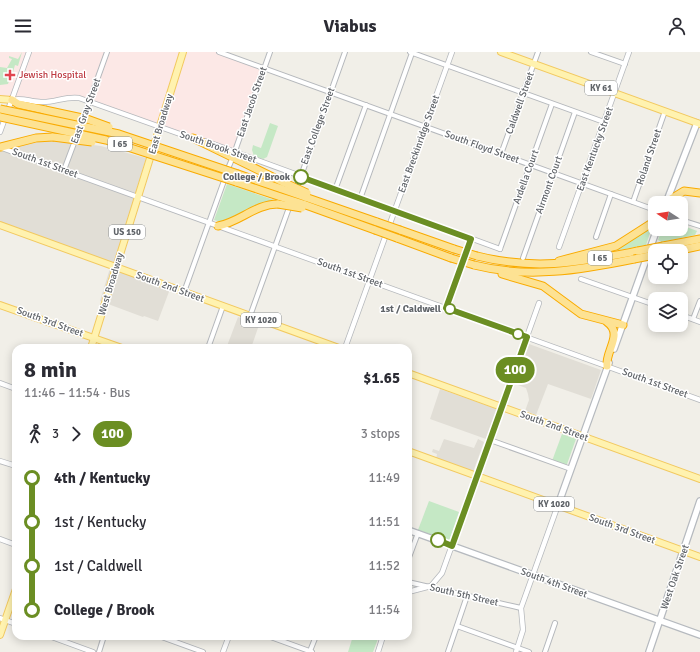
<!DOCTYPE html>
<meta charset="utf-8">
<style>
:root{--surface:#fff;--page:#f2f2f3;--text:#2b2b33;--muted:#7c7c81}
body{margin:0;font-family:Signika,sans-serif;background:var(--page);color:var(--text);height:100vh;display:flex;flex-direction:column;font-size:15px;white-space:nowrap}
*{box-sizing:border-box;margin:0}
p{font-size:13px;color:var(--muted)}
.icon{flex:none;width:22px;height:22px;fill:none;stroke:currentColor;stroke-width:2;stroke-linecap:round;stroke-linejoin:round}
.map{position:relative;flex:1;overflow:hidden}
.drawer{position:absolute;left:12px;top:292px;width:400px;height:296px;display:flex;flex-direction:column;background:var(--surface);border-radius:12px;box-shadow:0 2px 10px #0003}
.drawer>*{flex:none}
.badge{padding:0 8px;border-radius:13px;font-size:14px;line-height:26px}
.needle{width:26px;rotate:282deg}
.fabs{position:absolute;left:648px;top:144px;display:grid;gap:8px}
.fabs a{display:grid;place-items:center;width:40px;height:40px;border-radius:8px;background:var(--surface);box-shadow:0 2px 10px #0003;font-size:20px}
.map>.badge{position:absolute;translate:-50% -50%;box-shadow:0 0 0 2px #fff}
.legs{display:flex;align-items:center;gap:6px;height:44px;padding:0 12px;font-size:13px}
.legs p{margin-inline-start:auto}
.head{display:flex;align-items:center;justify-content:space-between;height:68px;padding:0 12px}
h1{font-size:22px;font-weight:700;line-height:30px}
ul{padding:0 12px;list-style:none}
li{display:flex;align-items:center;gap:14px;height:44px;font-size:15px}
li i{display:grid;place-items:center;width:6px;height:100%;margin:0 5px;background:currentColor}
li i::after{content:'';width:10px;height:10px;margin:-5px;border:3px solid;border-radius:50%;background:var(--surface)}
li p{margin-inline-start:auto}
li:first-child i{background:linear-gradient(#0000 50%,currentColor 0)}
li:last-child i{background:linear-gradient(currentColor 50%,#0000 0)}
header{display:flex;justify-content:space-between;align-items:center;height:52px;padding:0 12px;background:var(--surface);font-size:18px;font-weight:700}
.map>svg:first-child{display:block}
.education{fill:#e1ded6}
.medical{fill:#fce8e6}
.green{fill:#c5e8c5}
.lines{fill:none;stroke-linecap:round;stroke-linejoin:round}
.minor-casing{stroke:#b5b8bc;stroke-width:6}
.tertiary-casing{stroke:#b5b8bc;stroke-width:6}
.secondary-casing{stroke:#b6babf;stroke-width:8}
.primary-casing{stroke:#f2c960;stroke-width:8}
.motorway-casing{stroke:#f9ab00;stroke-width:9}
.minor{stroke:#fff;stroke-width:4}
.tertiary{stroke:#fff;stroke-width:4.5}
.secondary{stroke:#fff;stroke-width:5.5}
.primary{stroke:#fff2af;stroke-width:6}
.motorway{stroke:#fde293;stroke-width:7}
.motorway-bridge-casing{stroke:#f9ab00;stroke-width:9;stroke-linecap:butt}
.motorway-bridge{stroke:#fde293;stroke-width:7}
.line-1-casing{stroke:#fff;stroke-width:9}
.line-1{stroke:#6b8e23;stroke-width:6}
.health-dot{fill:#e0444e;stroke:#fff;stroke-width:1.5}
.stop-1-dot{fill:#fff;stroke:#6b8e23;stroke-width:2}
.labels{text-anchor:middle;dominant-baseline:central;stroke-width:3;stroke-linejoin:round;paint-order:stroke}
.shield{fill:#fff;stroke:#8f9295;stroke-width:1}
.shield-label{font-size:9px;font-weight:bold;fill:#5f6368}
.health-label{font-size:10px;fill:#be3a42;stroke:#fff;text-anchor:start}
.street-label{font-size:10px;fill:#5f6368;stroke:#fff}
.stop-label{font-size:10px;font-weight:bold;fill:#5f6368;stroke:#fff;text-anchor:end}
</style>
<header><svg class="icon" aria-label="menu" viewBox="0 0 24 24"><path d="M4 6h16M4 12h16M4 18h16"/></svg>Viabus<svg class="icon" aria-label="person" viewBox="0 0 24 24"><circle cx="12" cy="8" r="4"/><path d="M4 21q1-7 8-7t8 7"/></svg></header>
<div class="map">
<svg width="700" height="600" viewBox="0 0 700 600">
<rect width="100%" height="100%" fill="#f1efe8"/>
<g class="education">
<polygon points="53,88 101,94 146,106 113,216 170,237 158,269 144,264 143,265 100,249 111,213 0,172 0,96"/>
<polygon points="238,265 259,273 251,296 231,296 227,294"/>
<polygon points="529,292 601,318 591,347 548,332 536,363 525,359 529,348 528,342 526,336 515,332"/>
<polygon points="440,337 497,357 486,387 430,367"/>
<polygon points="444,387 474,396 478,387 484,390 473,420 436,407 437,402 432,400 433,397 439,399"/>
</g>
<polygon class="medical" points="0,0 219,0 264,16 235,99 79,46 50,49 0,47"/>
<g class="green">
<polygon points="22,0 18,14 15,13 13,20 9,21 8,23 10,26 8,32 0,33 0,15 7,16 12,7 9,6 9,4 18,7"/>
<polygon points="270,71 278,74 267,105 263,107 254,104 252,98 253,93 261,96"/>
<path d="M227,132L286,152C262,148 239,176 214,168Z"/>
<polygon points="653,172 646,193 582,205 607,199"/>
<polygon points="681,173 700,180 697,179 695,183 662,190 658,188 662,177 681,177"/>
<polygon points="562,382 576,387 566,415 552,409"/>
<polygon points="429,449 459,460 449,489 418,478"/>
<polygon points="353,584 379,584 373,600 348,600"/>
</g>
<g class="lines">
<defs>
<g id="minor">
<polyline points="219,0 655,158"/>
<polyline points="410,0 604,70"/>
<polyline points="591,0 625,12"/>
<polyline points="83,67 107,0"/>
<polyline points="235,99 270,0"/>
<polyline points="501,102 538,0"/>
<polyline points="64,118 76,86"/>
<polyline points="227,119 232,107"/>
<polyline points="296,138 345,0"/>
<polyline points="335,138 366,53"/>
<polyline points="360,147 412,1"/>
<polyline points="633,150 665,59"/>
<polyline points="681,168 700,174"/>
<polyline points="596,185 611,142"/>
<polyline points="500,197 552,52"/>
<polyline points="523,206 575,60"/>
<polyline points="184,240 225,126"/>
<polyline points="446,256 471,187"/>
<polyline points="250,264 290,153"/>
<polyline points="693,267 700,249"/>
<polyline points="208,296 223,254"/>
<polyline points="490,388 571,417"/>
<polyline points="408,508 418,481"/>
<polyline points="408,530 521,556"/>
<polyline points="457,574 529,600"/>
<polyline points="159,584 203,600"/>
<polyline points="268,584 312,600"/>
<polyline points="310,599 316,584"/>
<polyline points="99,600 104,584"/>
<polyline points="448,600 467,544"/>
<polyline points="545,600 555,571"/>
</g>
<g id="tertiary">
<path d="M12,48C22,45 31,50 41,50C54,51 65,44 79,46L194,87"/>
<polyline points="0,80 29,0"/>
<polyline points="205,89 500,197"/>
<polyline points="2,96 700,348"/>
<polyline points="559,195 629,0"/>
<polyline points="581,227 655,253"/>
<polyline points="681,263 700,270"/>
<polyline points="345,296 452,0"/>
<polyline points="0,331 16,337"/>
<polyline points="0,409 16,414"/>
<polyline points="0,487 16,493"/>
<polyline points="408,540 431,534 442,521 539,251"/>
<polyline points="0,566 16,572"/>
<polyline points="49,584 93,600"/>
<polyline points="223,600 229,584"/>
<polyline points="378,600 383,584"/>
<polyline points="516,600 523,578 521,556 558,453"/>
</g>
<g id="secondary">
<polyline points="666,151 697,71"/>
<polyline points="614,297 657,177"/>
<polyline points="558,453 609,311"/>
<polyline points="408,478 700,583"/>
<polyline points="649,600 700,449"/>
</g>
<g id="primary">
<polyline points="501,0 700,72"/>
<polyline points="0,47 12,48"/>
<polyline points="0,173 339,296"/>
<polyline points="0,253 122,296"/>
<polyline points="91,296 183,0"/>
<polyline points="408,321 700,427"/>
<polyline points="408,399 700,505"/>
<polyline points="0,583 16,537"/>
</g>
<g id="motorway">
<polyline points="12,48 18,52 45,58"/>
<polyline points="193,86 285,131"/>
<polyline points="1,95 36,86 53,85"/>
<polyline points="238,122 282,137"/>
<polyline points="236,130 281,145"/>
<polyline points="305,145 377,170"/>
<polyline points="666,150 684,139 700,141"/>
<polyline points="303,152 375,178"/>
<path d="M218,174C240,170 255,152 278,152"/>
<polyline points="400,178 454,197"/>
<polyline points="397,186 451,206"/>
<polyline points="663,194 700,187"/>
<polyline points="676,199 700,194"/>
<path d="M477,204C537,219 579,210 638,199"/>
<polyline points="559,209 616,194 655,169"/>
<path d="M474,213C528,227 580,218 634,207"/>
<polyline points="502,222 543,234 581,262 623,273"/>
<path d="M607,270C624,282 605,299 607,314"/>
</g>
</defs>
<use href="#minor" class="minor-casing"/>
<use href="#tertiary" class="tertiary-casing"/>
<use href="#secondary" class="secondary-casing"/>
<use href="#primary" class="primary-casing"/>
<use href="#motorway" class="motorway-casing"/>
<use href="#minor" class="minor"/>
<use href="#tertiary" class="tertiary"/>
<use href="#secondary" class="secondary"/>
<use href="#primary" class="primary"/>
<use href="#motorway" class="motorway"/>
<defs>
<g id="motorway-bridge">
<polyline points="0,57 119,82 238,122"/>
<polyline points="45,58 87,67 109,75"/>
<polyline points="0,65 106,88 236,130"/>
<polyline points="53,85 92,90"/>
<polyline points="285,131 307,141"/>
<polyline points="282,137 305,145"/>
<polyline points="281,145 303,152"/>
<polyline points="278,152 302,156"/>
<polyline points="377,170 400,178"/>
<polyline points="375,178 397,186"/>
<polyline points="454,197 477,204"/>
<polyline points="638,199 663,194"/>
<polyline points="451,206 474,213"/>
<polyline points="634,207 655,203"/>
</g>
</defs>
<use href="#motorway-bridge" class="motorway-bridge-casing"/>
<use href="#motorway-bridge" class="motorway-bridge"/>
</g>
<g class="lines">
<defs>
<polyline id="line-1" points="301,125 471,187 446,256 527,285 452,494 438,488"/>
</defs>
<use href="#line-1" class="line-1-casing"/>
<use href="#line-1" class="line-1"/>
</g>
<path class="health-dot" d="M8 17h4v4h4v4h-4v4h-4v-4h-4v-4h4z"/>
<g class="stop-1-dot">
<circle cx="301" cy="125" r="7"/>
<circle cx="450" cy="257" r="5"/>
<circle cx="518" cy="282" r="5"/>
<circle cx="438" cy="488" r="7"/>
</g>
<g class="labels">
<g class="shield">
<rect x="585" y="29" width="32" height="14" rx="3"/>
<rect x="108" y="85" width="24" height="14" rx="3"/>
<rect x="109" y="173" width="36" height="14" rx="3"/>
<rect x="588" y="199" width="24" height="14" rx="3"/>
<rect x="241" y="261" width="40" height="14" rx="3"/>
<rect x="534" y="445" width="40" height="14" rx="3"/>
</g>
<g class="shield-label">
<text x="601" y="36">KY 61</text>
<text x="120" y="92">I 65</text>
<text x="127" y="180">US 150</text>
<text x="600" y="206">I 65</text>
<text x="261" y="268">KY 1020</text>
<text x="554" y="452">KY 1020</text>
</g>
<g class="health-label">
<text x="19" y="23">Jewish Hospital</text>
</g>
<g class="street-label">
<text transform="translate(252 50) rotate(-71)">East Jacob Street</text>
<text transform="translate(520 51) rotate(-70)">Caldwell Street</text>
<text transform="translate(86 59) rotate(-70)">East Gray Street</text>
<text transform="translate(161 72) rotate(-73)">East Broadway</text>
<text transform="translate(318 74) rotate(-70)">East College Street</text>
<text transform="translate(419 92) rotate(-70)">East Breckinridge Street</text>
<text transform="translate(218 95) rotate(19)">South Brook Street</text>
<text transform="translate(482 95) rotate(20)">South Floyd Street</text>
<text transform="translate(595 97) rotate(-70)">East Kentucky Street</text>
<text transform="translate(649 105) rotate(-71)">Roland Street</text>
<text transform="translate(45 111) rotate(20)">South 1st Street</text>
<text transform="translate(526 125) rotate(-70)">Ardella Court</text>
<text transform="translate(549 133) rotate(-70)">Airmont Court</text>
<text transform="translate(350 221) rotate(20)">South 1st Street</text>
<text transform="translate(111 232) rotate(-73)">West Broadway</text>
<text transform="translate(170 235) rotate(20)">South 2nd Street</text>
<text transform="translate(50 270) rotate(20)">South 3rd Street</text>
<text transform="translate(655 331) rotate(20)">South 1st Street</text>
<text transform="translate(554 374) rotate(20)">South 2nd Street</text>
<text transform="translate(622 477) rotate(20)">South 3rd Street</text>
<text transform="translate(675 525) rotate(-71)">West Oak Street</text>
<text transform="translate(554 531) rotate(20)">South 4th Street</text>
<text transform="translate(464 543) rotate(13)">South 5th Street</text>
</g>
<g class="stop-label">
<text x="290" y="125">College / Brook</text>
<text x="441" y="257">1st / Caldwell</text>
</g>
</g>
</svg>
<div class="fabs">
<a><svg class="needle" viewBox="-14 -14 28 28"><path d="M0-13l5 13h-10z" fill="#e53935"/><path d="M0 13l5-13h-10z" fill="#7c7c81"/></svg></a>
<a><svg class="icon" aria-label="locate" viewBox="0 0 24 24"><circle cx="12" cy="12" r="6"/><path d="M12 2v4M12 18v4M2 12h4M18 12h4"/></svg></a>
<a><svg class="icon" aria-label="layers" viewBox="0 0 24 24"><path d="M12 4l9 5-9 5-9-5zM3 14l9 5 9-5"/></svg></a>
</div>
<b class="badge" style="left:515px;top:318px;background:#6b8e23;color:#fff">100</b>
<section class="drawer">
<div class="head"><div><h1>8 min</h1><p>11:46 – 11:54 · Bus</p></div><b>$1.65</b></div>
<div class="legs"><svg class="icon" aria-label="walk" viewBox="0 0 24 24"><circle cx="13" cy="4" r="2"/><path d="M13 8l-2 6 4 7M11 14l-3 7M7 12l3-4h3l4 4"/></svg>3<svg class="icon" aria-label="forward" viewBox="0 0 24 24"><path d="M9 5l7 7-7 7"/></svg><b class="badge" style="background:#6b8e23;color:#fff">100</b><p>3 stops</p></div>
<ul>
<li><i style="color:#6b8e23"></i><b>4th / Kentucky</b><p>11:49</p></li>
<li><i style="color:#6b8e23"></i><span>1st / Kentucky</span><p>11:51</p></li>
<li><i style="color:#6b8e23"></i><span>1st / Caldwell</span><p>11:52</p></li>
<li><i style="color:#6b8e23"></i><b>College / Brook</b><p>11:54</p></li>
</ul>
</section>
</div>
